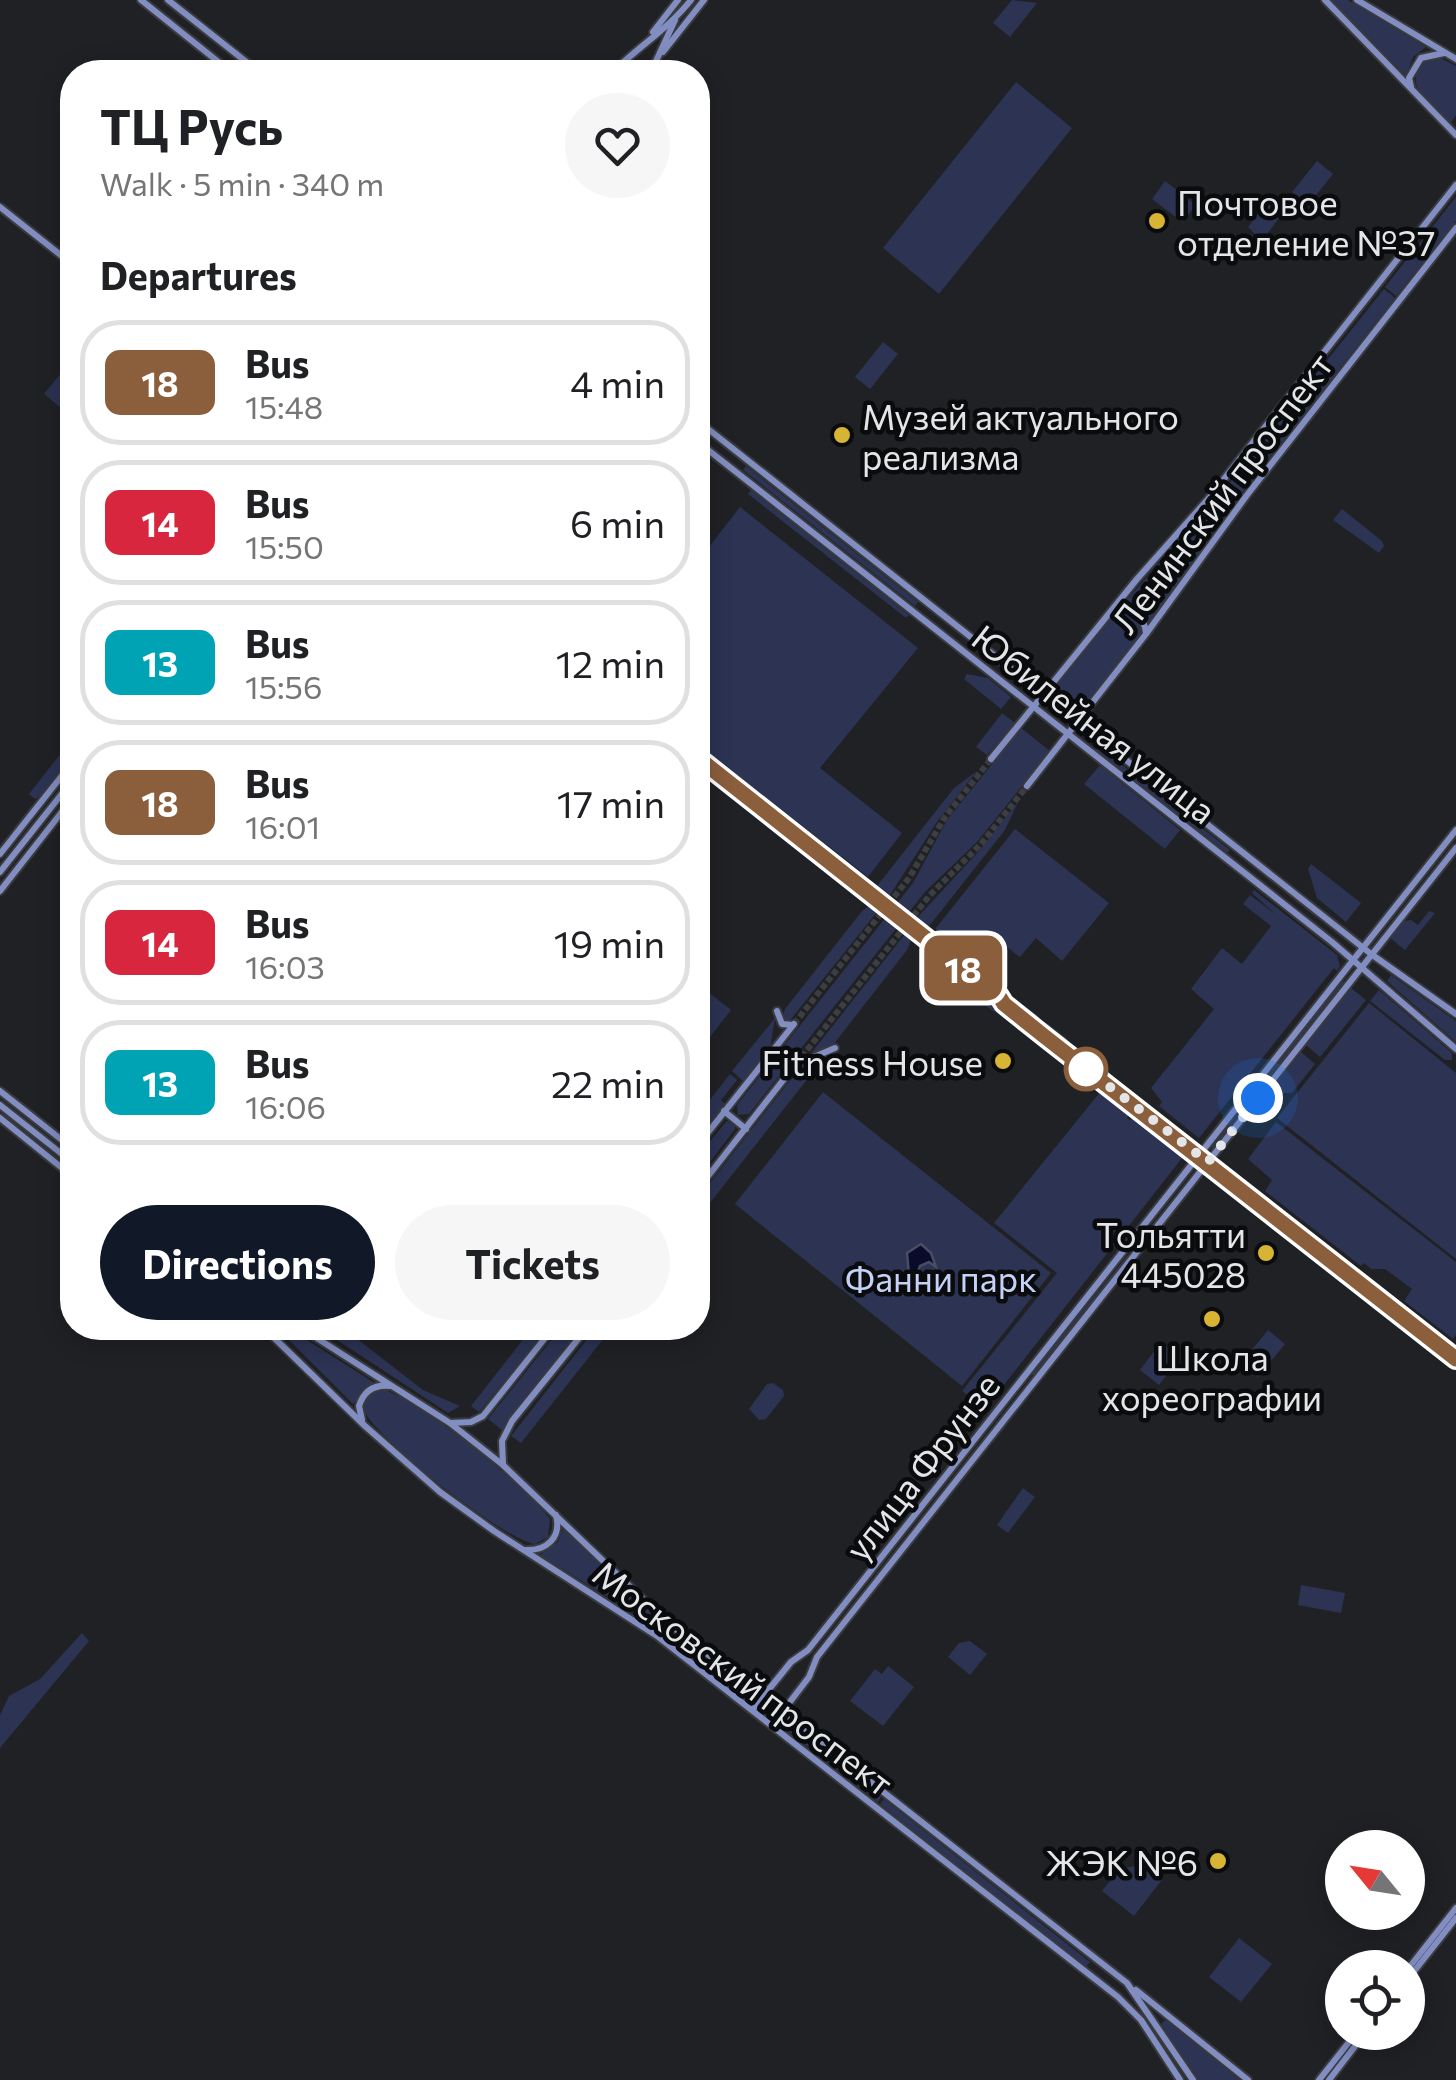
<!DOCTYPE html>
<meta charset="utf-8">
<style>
:root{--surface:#fff;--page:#f6f6f6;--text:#202124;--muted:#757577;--line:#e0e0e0;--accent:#111827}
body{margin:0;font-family:Commissioner,sans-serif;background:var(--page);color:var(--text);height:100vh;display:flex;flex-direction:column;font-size:38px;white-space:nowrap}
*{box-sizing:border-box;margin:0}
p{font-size:32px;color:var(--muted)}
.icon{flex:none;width:55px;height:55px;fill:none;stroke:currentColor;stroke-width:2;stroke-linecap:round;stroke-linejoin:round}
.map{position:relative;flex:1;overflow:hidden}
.side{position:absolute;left:60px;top:60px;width:650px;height:1280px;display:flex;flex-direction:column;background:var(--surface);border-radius:40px;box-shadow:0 5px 25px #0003}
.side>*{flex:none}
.badge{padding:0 20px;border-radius:15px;font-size:35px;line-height:65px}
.needle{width:65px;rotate:300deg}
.tools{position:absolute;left:1325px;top:1830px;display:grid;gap:20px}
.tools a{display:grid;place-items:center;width:100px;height:100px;border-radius:50%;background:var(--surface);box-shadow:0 5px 25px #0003;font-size:50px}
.you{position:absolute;width:50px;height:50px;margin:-25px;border:8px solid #fff;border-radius:50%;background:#1a73e8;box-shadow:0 0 0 15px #1a73e833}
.map>.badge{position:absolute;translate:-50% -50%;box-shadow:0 0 0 5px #fff}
h2{padding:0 40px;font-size:38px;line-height:90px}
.round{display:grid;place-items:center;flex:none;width:105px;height:105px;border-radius:52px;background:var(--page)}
.headline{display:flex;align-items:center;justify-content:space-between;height:170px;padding:0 40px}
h1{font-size:48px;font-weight:700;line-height:75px}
.action{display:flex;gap:20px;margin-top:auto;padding:20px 40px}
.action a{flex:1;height:115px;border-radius:60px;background:var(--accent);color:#fff;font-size:40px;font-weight:700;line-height:115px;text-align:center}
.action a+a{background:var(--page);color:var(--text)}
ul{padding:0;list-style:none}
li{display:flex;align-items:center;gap:30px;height:125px;margin:0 20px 15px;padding:0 20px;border:5px solid var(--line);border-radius:40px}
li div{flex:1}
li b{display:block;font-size:38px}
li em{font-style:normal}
li .badge{min-width:110px;font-weight:700;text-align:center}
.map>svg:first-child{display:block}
.green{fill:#2c3353}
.water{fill:#080b29;stroke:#4a4c62;stroke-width:2.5}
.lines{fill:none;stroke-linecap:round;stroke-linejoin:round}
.major-tunnel{stroke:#3d3e42;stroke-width:6;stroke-dasharray:6 3;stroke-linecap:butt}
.major-casing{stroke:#3a3b3e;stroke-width:10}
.major{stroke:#828ec1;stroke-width:6}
.major-bridge-casing{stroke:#3a3b3e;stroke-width:10;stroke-linecap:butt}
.major-bridge{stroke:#828ec1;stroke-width:6}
.line-casing{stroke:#fff;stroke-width:22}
.line{stroke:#8b5e3c;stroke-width:15}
.walk{stroke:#e4e5e8;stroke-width:10;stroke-dasharray:0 18}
.poi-dot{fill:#d7b434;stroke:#0a0b0c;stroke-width:4}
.stop-dot{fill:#fff;stroke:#8b5e3c;stroke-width:5}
.labels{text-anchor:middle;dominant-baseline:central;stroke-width:9;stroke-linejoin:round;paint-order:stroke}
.poi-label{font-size:35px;fill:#e4e5e8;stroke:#0a0b0c;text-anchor:end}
.street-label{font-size:35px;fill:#e4e5e8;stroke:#0a0b0c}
.park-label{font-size:35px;fill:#c6d1f7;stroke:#0a0b0c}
</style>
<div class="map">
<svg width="1456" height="2080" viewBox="0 0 1456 2080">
<rect width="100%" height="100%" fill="#202125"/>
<g class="green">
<polygon points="1012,0 1037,3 1010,37 993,23"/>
<polygon points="1331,0 1348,0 1426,47 1413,57 1406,76"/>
<path d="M1438,57L1456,66V115L1450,124C1431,105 1402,88 1423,61Z"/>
<polygon points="1016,82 1072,128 939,294 883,248"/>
<polygon points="1317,161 1333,174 1308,205 1292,192"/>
<polygon points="1165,181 1196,205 1182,222 1152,199"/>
<polygon points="1456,197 1456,221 1396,296 1385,287"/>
<polygon points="1269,200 1284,211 1265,237 1260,239 1248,227"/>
<polygon points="1384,289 1395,298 1228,510 1215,501"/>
<polygon points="883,342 898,354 870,389 855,377"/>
<polygon points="62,372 72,381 71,416 44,394"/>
<polygon points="746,466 918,602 915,606 743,470"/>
<polygon points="751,490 909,615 906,618 748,494"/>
<polygon points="1213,503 1226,513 1149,624 1138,607 1124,603"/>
<polygon points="740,507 918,648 820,768 902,833 868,877 698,745 698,561"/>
<polygon points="1342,509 1382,541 1384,546 1379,553 1333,520"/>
<polygon points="1121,610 1137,617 1142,635 1083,710 1054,686 1112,613"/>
<polygon points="967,674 988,678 1011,697 1001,709 964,679"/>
<polygon points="1002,713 1015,723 987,755 976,747"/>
<polygon points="1021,728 1050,751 978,841 925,892 749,1114 738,1115 737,1105 913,883 947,820"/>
<polygon points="72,739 72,757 43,794 35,799 29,794"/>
<polygon points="1098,746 1230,850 1227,853 1095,749"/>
<polygon points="1100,765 1180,830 1165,849 1084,784"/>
<polygon points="977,771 937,822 890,895 877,886 954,788"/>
<polygon points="1018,802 1005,830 930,925 926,927 916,919 978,852"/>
<polygon points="1015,829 1109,903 1062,961 1036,938 1020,957 999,941 982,962 1003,979 997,988 938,940 936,928"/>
<polygon points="1311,864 1361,903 1346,922 1317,898 1308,869"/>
<polygon points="1254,890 1337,955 1340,966 1337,971 1334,968 1199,1138 1159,1106 1162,1102 1151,1088 1214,1009 1191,989 1222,948 1242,964 1271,926 1243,904 1250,895 1275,914 1252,893"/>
<polygon points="869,906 877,912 791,1019 787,1022 782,1019 785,1009 862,911"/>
<polygon points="1429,911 1435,913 1405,950 1390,938 1404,921 1411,920 1418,925"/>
<polygon points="905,934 911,940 907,950 833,1045 809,1056"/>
<polygon points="930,949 997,1001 998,1009 994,1012 924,957"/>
<polygon points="1391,975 1456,1021 1456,1042 1387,981"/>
<polygon points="1342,981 1345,983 1213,1149 1210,1147"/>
<polygon points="698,984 731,1010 710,1037 698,1027"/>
<polygon points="1351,988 1366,1000 1320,1057 1306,1045"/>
<polygon points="1379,990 1452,1053 1452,1060 1445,1060 1370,1001"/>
<polygon points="1369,1003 1456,1073 1456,1259 1277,1118"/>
<polygon points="775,1018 770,1048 743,1081 732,1071"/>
<polygon points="1301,1052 1315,1064 1292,1093 1277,1093 1271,1089"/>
<polygon points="824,1058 698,1218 698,1198 799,1069"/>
<polygon points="730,1074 737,1080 721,1100 725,1104 698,1138 698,1115"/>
<polygon points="1105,1086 1129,1106 1131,1111 1127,1118 1130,1120 1139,1114 1186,1153 985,1409 962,1391 1057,1273 994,1223"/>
<polygon points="823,1092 1051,1273 962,1386 735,1204"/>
<polygon points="727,1121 735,1125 735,1129 698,1178 698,1155"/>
<polygon points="1276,1122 1456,1262 1456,1335 1453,1339 1404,1301 1412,1289 1385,1269 1371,1269 1364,1263 1361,1266 1265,1191 1272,1180 1248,1159"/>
<polygon points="1127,1256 1127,1260 1034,1376 1031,1374"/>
<polygon points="277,1328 288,1328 373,1382 353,1404"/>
<polygon points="319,1328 343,1328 423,1390 460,1406 448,1413"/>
<polygon points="532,1328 548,1328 479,1412 471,1406"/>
<polygon points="561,1328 580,1328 502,1430 488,1419"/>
<polygon points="596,1328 612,1328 521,1443 511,1436"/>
<polygon points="1268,1330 1285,1344 1258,1377 1241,1363"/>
<polygon points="1161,1342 1180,1358 1159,1385 1140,1370"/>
<polygon points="773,1383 783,1390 784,1396 766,1419 759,1420 749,1409 767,1384"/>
<path d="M382,1389C423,1402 523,1484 550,1519L548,1537L535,1544C502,1539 379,1441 364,1411C363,1398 370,1390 382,1389Z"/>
<polygon points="1023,1488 1035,1497 1008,1533 997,1525"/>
<polygon points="563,1529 663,1623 751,1694 747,1699 658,1628 540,1555 558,1542"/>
<polygon points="1301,1585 1345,1593 1341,1613 1298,1605"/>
<polygon points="82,1633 89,1641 0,1748 0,1715 9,1696 40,1679"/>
<polygon points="970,1641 987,1654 970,1675 948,1657 959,1643"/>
<polygon points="888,1666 914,1687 883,1726 850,1701 875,1669 882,1674"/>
<polygon points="788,1726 881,1797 878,1802 789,1732"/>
<polygon points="884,1799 1090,1962 1086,1967 880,1804"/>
<polygon points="1149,1865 1164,1877 1134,1916 1102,1891 1120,1868"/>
<polygon points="1239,1938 1272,1964 1241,2002 1209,1977"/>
<polygon points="1163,2021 1167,2021 1240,2080 1195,2080 1161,2027"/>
</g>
<polygon class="water" points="921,1244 931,1253 936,1267 929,1262 920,1266 918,1271 924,1279 935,1275 930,1284 921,1289 910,1286 907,1253"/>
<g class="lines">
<g class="major-tunnel">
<polyline points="794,1024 909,878 945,817 991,759"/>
<polyline points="796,1064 930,895 981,844 1027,786"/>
</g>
<defs>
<g id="major">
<polyline points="141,0 231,72"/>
<polyline points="168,0 259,72"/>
<polyline points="1325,0 1456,135"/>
<polyline points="1357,0 1456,59"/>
<polyline points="653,32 678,0"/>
<polyline points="663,52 704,0"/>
<path d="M613,72C638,47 669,28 691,0"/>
<polyline points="651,72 675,20"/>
<polyline points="1411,87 1409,78 1421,58 1444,53"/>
<polyline points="0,207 72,264"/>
<polyline points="698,421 1371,954 1456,1014"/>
<polyline points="698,442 1332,942 1456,1049"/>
<path d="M1114,608C1132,605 1144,615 1146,633"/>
<polyline points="698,758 873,898"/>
<polyline points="991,759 1137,579 1209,498 1456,185"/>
<polyline points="1027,786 1146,634 1247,495 1456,228"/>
<polyline points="0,854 72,763"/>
<polyline points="0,872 72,781"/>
<polyline points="0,891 72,799"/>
<polyline points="917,933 1034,1019"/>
<polyline points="999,996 1030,1025"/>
<polyline points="777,1011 782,1024 793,1025"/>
<polyline points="1045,1028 1063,1042"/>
<polyline points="1041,1033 1058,1047"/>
<polyline points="1072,1050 1139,1103 1143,1111 1456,1358"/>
<polyline points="1068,1055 1143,1111"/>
<polyline points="0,1091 72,1148"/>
<polyline points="0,1105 72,1162"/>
<polyline points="724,1111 746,1129"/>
<polyline points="0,1118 72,1176"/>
<polyline points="698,1145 794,1024"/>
<polyline points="698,1189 795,1065 835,1048"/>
<polyline points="264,1328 365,1426 440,1492 494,1531 657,1636 1118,1997 1141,2020 1180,2080"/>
<polyline points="301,1328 450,1423 503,1465 669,1624 1127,1983 1193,2080"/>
<path d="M362,1420L359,1406C364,1390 375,1384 391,1386"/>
<polyline points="451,1423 471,1422 483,1416 553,1328"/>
<polyline points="503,1464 502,1441 512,1421 587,1328"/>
<path d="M525,1550C546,1551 562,1538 556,1515"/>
<polyline points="753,1709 791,1662 808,1650 1456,830"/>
<polyline points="773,1724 809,1677 817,1657 1456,848"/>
<polyline points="1408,1969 1456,1908"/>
<polyline points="1408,1979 1456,1918"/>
<polyline points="1136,1990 1248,2080"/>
<polyline points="1319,2080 1357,2032"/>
<polyline points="1329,2080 1366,2032"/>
</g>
</defs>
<use href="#major" class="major-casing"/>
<use href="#major" class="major"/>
<defs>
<polyline id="major-bridge" points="873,898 917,933"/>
</defs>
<use href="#major-bridge" class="major-bridge-casing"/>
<use href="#major-bridge" class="major-bridge"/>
</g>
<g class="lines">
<defs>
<polyline id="line" points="698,758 999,996 1004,1004 1044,1036 1456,1359"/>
</defs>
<use href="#line" class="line-casing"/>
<use href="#line" class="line"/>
<polyline class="walk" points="1086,1069 1084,1067 1208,1162 1258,1098"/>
</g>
<g class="poi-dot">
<circle cx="1157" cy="221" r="10"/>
<circle cx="842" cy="435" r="10"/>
<circle cx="1003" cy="1061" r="10"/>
<circle cx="1266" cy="1253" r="10"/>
<circle cx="1212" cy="1319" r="10"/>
<circle cx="1218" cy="1861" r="10"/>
</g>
<circle class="stop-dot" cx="1086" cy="1069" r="20"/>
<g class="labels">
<g class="poi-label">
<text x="1177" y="201" text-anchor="start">Почтовое<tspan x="1177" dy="40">отделение №37</tspan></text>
<text x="862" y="415" text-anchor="start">Музей актуального<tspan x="862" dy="40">реализма</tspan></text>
<text x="983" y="1061">Fitness House</text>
<text x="1246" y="1233">Тольятти<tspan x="1246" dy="40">445028</tspan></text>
<text x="1212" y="1356" text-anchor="middle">Школа<tspan x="1212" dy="40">хореографии</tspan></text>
<text x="1198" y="1861">ЖЭК №6</text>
</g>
<g class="street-label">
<text transform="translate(1221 492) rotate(-53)">Ленинский проспект</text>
<text transform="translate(1095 723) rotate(38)">Юбилейная улица</text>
<text transform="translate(921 1466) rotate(-52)">улица Фрунзе</text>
<text transform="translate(744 1677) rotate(37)">Московский проспект</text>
</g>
<g class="park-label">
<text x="941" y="1277">Фанни парк</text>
</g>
</g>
</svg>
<div class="tools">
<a><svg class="needle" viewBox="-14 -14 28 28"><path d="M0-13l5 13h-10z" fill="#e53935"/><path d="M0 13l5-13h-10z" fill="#757577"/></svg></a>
<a><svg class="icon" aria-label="locate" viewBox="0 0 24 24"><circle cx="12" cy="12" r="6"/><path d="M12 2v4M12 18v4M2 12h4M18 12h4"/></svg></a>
</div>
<div class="you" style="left:1258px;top:1098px"></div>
<b class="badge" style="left:963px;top:968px;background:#8b5e3c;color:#fff">18</b>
<section class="side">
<div class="headline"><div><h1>ТЦ Русь</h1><p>Walk · 5 min · 340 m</p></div><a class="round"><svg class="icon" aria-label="heart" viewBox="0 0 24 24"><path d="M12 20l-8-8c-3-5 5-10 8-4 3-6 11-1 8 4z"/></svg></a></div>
<h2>Departures</h2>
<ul>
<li><span class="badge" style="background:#8b5e3c;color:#fff">18</span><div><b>Bus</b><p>15:48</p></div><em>4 min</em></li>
<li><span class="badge" style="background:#d7263d;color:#fff">14</span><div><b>Bus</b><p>15:50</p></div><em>6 min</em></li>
<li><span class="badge" style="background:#00a3b4;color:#fff">13</span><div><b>Bus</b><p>15:56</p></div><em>12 min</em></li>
<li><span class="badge" style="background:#8b5e3c;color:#fff">18</span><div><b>Bus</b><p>16:01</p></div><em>17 min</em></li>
<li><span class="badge" style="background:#d7263d;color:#fff">14</span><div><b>Bus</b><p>16:03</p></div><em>19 min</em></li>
<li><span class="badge" style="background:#00a3b4;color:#fff">13</span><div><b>Bus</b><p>16:06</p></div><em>22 min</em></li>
</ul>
<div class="action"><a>Directions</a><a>Tickets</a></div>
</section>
</div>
